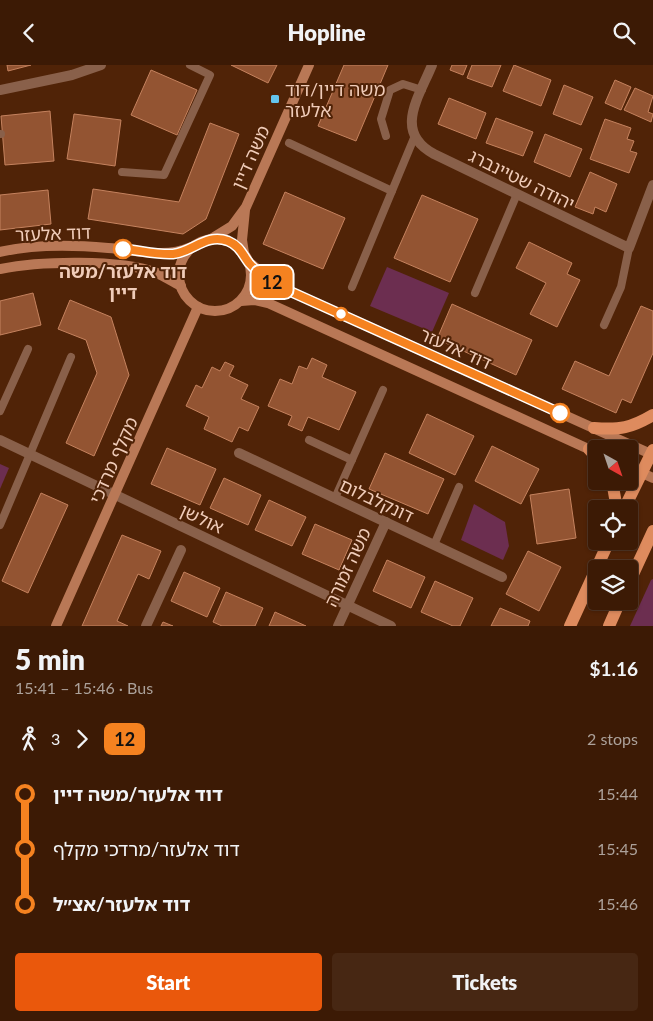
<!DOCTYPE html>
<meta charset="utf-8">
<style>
:root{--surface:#3c1a05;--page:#472713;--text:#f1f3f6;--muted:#aca19a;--line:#553827;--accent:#ea580c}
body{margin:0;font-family:Lato,"Noto Sans Hebrew",sans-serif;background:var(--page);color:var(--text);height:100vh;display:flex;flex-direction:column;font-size:19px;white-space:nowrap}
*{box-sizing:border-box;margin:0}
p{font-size:16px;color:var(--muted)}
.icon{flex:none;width:28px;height:28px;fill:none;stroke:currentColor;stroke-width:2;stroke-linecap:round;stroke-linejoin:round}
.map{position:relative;height:561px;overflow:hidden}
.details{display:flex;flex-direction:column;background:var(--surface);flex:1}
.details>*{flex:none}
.badge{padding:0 10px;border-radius:8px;font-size:18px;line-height:32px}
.needle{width:32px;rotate:140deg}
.tools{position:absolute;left:588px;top:375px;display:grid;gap:10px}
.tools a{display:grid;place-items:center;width:50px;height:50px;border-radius:5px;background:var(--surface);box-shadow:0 1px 4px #0004,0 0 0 1px var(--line);font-size:25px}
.map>.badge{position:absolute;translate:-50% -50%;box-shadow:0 0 0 2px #fff}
.legs{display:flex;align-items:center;gap:8px;height:55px;padding:0 15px;font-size:16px}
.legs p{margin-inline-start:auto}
.summary{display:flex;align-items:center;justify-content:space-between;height:85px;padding:0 15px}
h1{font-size:28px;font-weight:800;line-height:38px}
.action{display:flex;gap:10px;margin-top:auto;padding:10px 15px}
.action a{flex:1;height:58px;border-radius:5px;background:var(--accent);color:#fff;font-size:20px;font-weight:800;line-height:58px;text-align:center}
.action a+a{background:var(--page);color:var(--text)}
ul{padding:0 15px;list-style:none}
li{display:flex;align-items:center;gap:18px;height:55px;font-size:19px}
li i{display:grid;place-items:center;width:8px;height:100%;margin:0 6px;background:currentColor}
li i::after{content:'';width:12px;height:12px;margin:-6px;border:4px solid;border-radius:50%;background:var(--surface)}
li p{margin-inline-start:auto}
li:first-child i{background:linear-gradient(#0000 50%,currentColor 0)}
li:last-child i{background:linear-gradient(currentColor 50%,#0000 0)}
header{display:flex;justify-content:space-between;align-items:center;height:65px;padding:0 15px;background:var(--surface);font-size:22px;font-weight:800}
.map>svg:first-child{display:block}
.green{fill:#6c2e50}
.building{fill:#935432;stroke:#c5825e}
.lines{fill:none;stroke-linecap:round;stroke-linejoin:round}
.lane{stroke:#89604a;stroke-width:8}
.street{stroke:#89604a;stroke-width:10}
.secondary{stroke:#b97856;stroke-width:10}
.primary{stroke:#de8b5e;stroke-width:12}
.line-1-casing{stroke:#fff;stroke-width:11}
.line-1{stroke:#f58220;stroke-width:8}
.poi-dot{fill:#64c5ee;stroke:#502307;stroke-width:2}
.stop-1-dot{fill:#fff;stroke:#f58220;stroke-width:2.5}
.labels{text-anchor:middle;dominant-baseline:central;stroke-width:4;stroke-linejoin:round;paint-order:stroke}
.poi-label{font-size:18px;fill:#f0ccb9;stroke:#502307;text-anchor:start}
.street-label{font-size:18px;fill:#f0ccb9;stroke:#502307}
.stop-label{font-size:18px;font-weight:bold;fill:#f0ccb9;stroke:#502307}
</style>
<header><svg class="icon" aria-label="back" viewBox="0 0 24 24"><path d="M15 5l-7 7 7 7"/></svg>Hopline<svg class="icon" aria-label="search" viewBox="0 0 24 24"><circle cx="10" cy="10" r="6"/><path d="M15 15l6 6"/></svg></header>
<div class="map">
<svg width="653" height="561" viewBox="0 0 653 561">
<rect width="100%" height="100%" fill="#502307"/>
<g class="green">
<polygon points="387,202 449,228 432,267 370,241"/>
<polygon points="0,399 9,403 0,424"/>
<polygon points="474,439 505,457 509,481 503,495 461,475"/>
<polygon points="653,514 653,561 630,561 651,515"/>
</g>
<g class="building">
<polygon points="7,0 31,0 8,6"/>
<polygon points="231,0 277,0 268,18"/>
<polygon points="344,0 388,0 356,76 318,61"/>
<polygon points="452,0 467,0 463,10 450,5"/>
<polygon points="472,0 501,0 492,22 467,13"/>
<polygon points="514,0 551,15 541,41 503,26"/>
<polygon points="151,5 197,25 177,70 131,50"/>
<polygon points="615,15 631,22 621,45 605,38"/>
<polygon points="564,20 593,32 581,60 553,49"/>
<polygon points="635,23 653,31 648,47 653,49 651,57 624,45"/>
<polygon points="449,33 486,48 476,74 438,59"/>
<polygon points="50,46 54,96 5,100 1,51"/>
<polygon points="74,49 121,55 115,101 67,94"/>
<polygon points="496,53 533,67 523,91 486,78"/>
<polygon points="605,54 631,63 627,74 634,76 630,86 637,88 629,108 590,94"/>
<polygon points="210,58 239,69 206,154 183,169 88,154 93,124 179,137"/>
<polygon points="545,69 582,84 570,112 534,97"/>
<polygon points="590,107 617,119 606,147 595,142 593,149 575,142"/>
<polygon points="48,125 51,159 0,165 0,130"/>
<polygon points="285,127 345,153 323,204 263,179"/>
<polygon points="422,130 478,154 450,217 394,193"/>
<polygon points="529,177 572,198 567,209 580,215 557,262 530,249 546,218 516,203"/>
<polygon points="33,228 41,260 0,270 0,236"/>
<polygon points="70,235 111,252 129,310 94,391 66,378 97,308 86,275 58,264"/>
<polygon points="452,239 532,275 516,310 437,274"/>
<polygon points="641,241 653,246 653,288 631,338 622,334 616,348 562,324 575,296 609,311"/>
<polygon points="312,293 327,300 322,312 356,327 339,365 308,352 302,366 288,360 292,351 268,341 280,314 292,319 299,301 307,304"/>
<polygon points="225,297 234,301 229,311 248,320 241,334 259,342 248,366 239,362 232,377 204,364 209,352 186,341 196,320 202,323 212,302 220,306"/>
<polygon points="427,349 474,371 455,410 409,388"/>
<polygon points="492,381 539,404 521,439 475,416"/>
<polygon points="167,383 216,404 200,440 151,419"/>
<polygon points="385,388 444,414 428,449 369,424"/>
<polygon points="224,413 261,430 248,460 210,443"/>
<polygon points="569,424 576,473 537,479 530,430"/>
<polygon points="41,428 68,440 28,528 2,516"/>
<polygon points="269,435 306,452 292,481 255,465"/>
<polygon points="315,459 352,475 339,505 302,489"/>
<polygon points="122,470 161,486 149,514 138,509 117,556 128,561 82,561"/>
<polygon points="528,486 561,502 539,546 506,529"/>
<polygon points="387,495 425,512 411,543 373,526"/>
<polygon points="184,507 220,523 207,552 171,536"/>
<polygon points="435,516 473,533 460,561 453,561 421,547"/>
<polygon points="226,527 263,543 255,561 222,561 213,557"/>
<polygon points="500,543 530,556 528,561 491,561"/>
<polygon points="275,547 306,561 269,561"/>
<polygon points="163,557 173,561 161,561"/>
</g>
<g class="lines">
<g class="lane">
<polyline points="0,69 1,69"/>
<polyline points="386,71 381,54 390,25 403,19 422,25"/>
<polyline points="289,78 392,126"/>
<polyline points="122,107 164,110 210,10 190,0"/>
<polyline points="352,222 414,73"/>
<polyline points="475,228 517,129"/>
<polyline points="604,260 621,222 629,183"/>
<polyline points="0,346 28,284"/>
<polyline points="309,375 352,395"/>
<polyline points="335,433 383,325"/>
<polyline points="0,460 71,292"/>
<polyline points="434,480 459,422"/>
</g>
<g class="street">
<path d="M432,0C419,32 393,67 434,89L629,183L653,120"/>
<polyline points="0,25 72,10 101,0"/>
<polyline points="0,375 391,561"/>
<polyline points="239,388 502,512"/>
<polyline points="146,561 181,485"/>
<polyline points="338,561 386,457"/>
</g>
<g class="secondary">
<circle cx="215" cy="210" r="36"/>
<polyline points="211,174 232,161 246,142 309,0"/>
<path d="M0,187C34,179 74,180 108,183C138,185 163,194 191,182"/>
<polyline points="244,188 242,175 245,145"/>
<polyline points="250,198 272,216 287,225 653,390"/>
<path d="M0,204C39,196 120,194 157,208C165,212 173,217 181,221"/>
<polyline points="241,236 254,235 268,238 595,387"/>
<polyline points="629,402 653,413"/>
<polyline points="56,561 198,242"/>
</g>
<g class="primary">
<path d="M594,363C620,365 631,363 653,350"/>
<polyline points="589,384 596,392"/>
<polyline points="612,416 617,444"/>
<polyline points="624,444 653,385"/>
<polyline points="629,518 653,466"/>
<polyline points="570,561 609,476"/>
<polyline points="609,561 620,536"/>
</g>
</g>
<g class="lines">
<defs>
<path id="line-1" d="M123,184C139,185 156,190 173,189C193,187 206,168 228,176C240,181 242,189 249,198C258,209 274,218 287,225L560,348"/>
</defs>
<use href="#line-1" class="line-1-casing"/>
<use href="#line-1" class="line-1"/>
</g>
<rect class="poi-dot" x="270" y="29" width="10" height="10" rx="2.5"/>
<g class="stop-1-dot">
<circle cx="123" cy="184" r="9"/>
<circle cx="341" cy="249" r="6"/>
<circle cx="560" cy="348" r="9"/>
</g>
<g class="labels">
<g class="poi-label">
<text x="285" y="24">משה דיין/דוד<tspan x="285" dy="21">אלעזר</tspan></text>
</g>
<g class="street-label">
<text transform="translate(250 92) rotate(-66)">משה דיין</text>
<text transform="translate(522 114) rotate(26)">יהודה שטיינברג</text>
<text transform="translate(53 168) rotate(-2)">דוד אלעזר</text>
<text transform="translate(456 283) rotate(24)">דוד אלעזר</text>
<text transform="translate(113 395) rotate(-66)">מקלף מרדכי</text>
<text transform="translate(377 435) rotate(25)">דונקלבלום</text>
<text transform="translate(202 453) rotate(25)">אולשן</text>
<text transform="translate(347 502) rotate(-65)">משה זמורה</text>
</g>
<g class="stop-label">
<text x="123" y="206">דוד אלעזר/משה<tspan x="123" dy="21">דיין</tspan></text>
</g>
</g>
</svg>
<div class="tools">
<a><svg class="needle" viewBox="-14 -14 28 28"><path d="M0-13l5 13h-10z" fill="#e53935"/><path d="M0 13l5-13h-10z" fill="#aca19a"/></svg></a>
<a><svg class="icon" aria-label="locate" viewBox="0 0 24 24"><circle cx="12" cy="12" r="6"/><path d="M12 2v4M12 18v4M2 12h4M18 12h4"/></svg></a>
<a><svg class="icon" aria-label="layers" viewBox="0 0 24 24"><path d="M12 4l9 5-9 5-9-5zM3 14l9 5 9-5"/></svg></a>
</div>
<b class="badge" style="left:272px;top:217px;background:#f58220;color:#111">12</b>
</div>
<section class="details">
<div class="summary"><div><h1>5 min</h1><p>15:41 – 15:46 · Bus</p></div><b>$1.16</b></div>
<div class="legs"><svg class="icon" aria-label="walk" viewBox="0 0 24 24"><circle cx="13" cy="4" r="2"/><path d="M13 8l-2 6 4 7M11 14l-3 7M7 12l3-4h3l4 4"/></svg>3<svg class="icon" aria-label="forward" viewBox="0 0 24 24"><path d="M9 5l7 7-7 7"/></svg><b class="badge" style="background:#f58220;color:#111">12</b><p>2 stops</p></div>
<ul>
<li><i style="color:#f58220"></i><b>דוד אלעזר/משה דיין</b><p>15:44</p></li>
<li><i style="color:#f58220"></i><span>דוד אלעזר/מרדכי מקלף</span><p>15:45</p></li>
<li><i style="color:#f58220"></i><b>דוד אלעזר/אצ״ל</b><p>15:46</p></li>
</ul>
<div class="action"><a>Start</a><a>Tickets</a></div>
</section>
